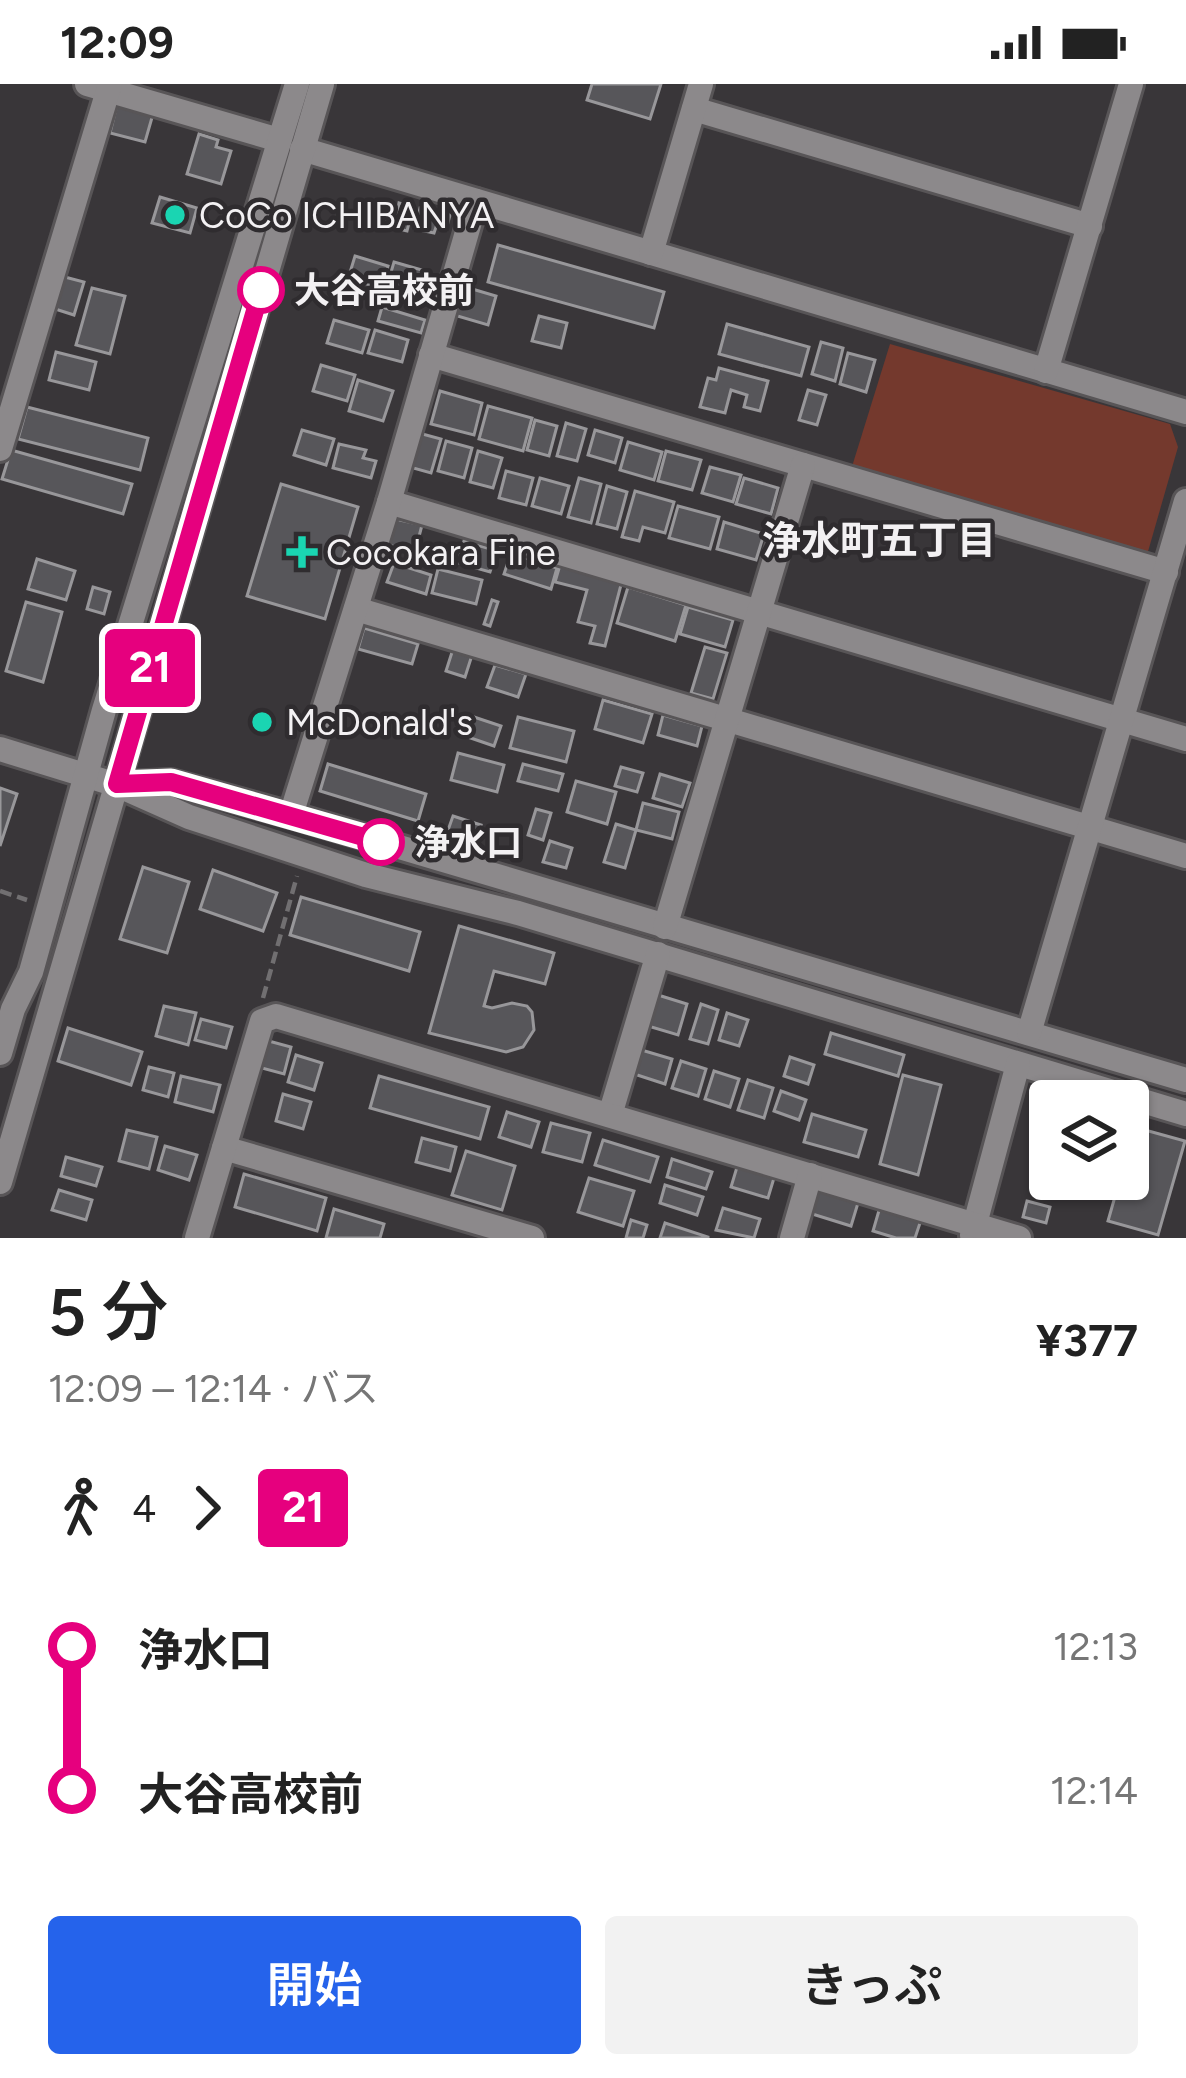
<!DOCTYPE html>
<html lang="ja">
<meta charset="utf-8">
<style>
:root{--surface:#fff;--page:#f2f2f2;--text:#222;--muted:#767676;--accent:#2563eb}
body{margin:0;font-family:Figtree,"Noto Sans JP",sans-serif;background:var(--page);color:var(--text);height:100vh;display:flex;flex-direction:column;font-size:45px;white-space:nowrap}
*{box-sizing:border-box;margin:0}
p{font-size:39px;color:var(--muted)}
.icon{flex:none;width:66px;height:66px;fill:none;stroke:currentColor;stroke-width:2;stroke-linecap:round;stroke-linejoin:round}
.map{position:relative;height:1154px;overflow:hidden}
.side{display:flex;flex-direction:column;background:var(--surface);flex:1}
.side>*{flex:none}
.badge{padding:0 24px;border-radius:9px;font-size:42px;line-height:78px}
.fabs{position:absolute;left:1029px;top:996px;display:grid;gap:24px}
.fabs a{display:grid;place-items:center;width:120px;height:120px;border-radius:12px;background:var(--surface);box-shadow:0 3px 9px #0004;font-size:60px}
.map>.badge{position:absolute;translate:-50% -50%;box-shadow:0 0 0 6px #fff}
.legs{display:flex;align-items:center;gap:18px;height:132px;padding:0 48px;font-size:39px}
.legs p{margin-inline-start:auto}
.overview{display:flex;align-items:center;justify-content:space-between;height:204px;padding:0 48px}
h1{font-size:66px;font-weight:600;line-height:90px}
.action{display:flex;gap:24px;margin-top:auto;padding:24px 48px}
.action a{flex:1;height:138px;border-radius:12px;background:var(--accent);color:#fff;font-size:48px;font-weight:600;line-height:138px;text-align:center}
.action a+a{background:var(--page);color:var(--text)}
ul{padding:0 48px;list-style:none}
li{display:flex;align-items:center;gap:42px;height:144px;font-size:45px}
li i{display:grid;place-items:center;width:18px;height:100%;margin:0 15px;background:currentColor}
li i::after{content:'';width:30px;height:30px;margin:-15px;border:9px solid;border-radius:50%;background:var(--surface)}
li p{margin-inline-start:auto}
li:first-child i{background:linear-gradient(#0000 50%,currentColor 0)}
li:last-child i{background:linear-gradient(currentColor 50%,#0000 0)}
.status{display:flex;justify-content:space-between;align-items:center;height:84px;padding:0 60px;background:var(--surface);direction:ltr}
.status svg{height:33px;fill:currentColor}
.map>svg:first-child{display:block}
.green{fill:#74392d}
.building{fill:#57565a;stroke:#98979a;stroke-width:3}
.lines{fill:none;stroke-linecap:round;stroke-linejoin:round}
.minor-casing{stroke:#585557;stroke-width:30}
.path{stroke:#716f71;stroke-width:4.5;stroke-dasharray:12 6;stroke-linecap:butt}
.minor{stroke:#8c898b;stroke-width:24}
.line-1-casing{stroke:#fff;stroke-width:27}
.line-1{stroke:#e6007e;stroke-width:18}
.poi-dot{fill:#1ad5b2;stroke:#2f2c2f;stroke-width:4.5}
.stop-1-dot{fill:#fff;stroke:#e6007e;stroke-width:6}
.labels{text-anchor:middle;dominant-baseline:central;stroke-width:9;stroke-linejoin:round;paint-order:stroke}
.poi-label{font-size:36px;fill:#f3f1f3;stroke:#2f2c2f;text-anchor:start}
.stop-label{font-size:36px;font-weight:bold;fill:#f3f1f3;stroke:#2f2c2f;text-anchor:start}
.neighbourhood-label{font-size:39px;font-weight:bold;fill:#f3f1f3;stroke:#2f2c2f}
</style>
<div class="status"><b>12:09</b><svg viewBox="0 0 49 12"><path d="M0 12V9h3v3zM5 12V6h3v6zM10 12V3h3v9zM15 12V0h3v12zM26 1h20v11H26zM47 4h2v5h-2z"/></svg></div>
<div class="map">
<svg width="1186" height="1154" viewBox="0 0 1186 1154">
<rect width="100%" height="100%" fill="#393639"/>
<polygon class="green" points="890,260 1170,340 1178,363 1145,478 850,389"/>
<g class="building">
<polygon points="592,0 661,0 650,35 587,16"/>
<polygon points="117,21 153,30 145,58 110,49"/>
<polygon points="199,50 218,56 216,63 231,67 221,100 187,90"/>
<polygon points="160,113 197,124 190,149 152,139"/>
<polygon points="399,119 413,123 407,147 377,140 381,127 397,130"/>
<polygon points="420,124 450,131 446,146 436,143 434,149 415,145"/>
<polygon points="498,161 664,208 654,244 488,198"/>
<polygon points="355,172 388,182 381,204 348,195"/>
<polygon points="394,178 422,186 412,220 384,212"/>
<polygon points="61,192 84,198 74,231 52,224"/>
<polygon points="462,202 496,212 488,241 454,231"/>
<polygon points="92,204 125,212 110,270 76,261"/>
<polygon points="382,223 425,236 421,249 378,237"/>
<polygon points="539,232 567,239 561,264 532,257"/>
<polygon points="334,236 369,246 362,269 327,259"/>
<polygon points="727,240 809,263 801,292 719,270"/>
<polygon points="375,246 408,256 402,278 368,269"/>
<polygon points="821,258 843,264 835,297 812,290"/>
<polygon points="56,268 96,278 89,306 49,296"/>
<polygon points="848,269 875,276 866,308 840,300"/>
<polygon points="321,281 355,291 347,317 313,307"/>
<polygon points="719,284 768,297 760,327 744,323 747,311 731,306 725,329 700,323 708,294 716,296"/>
<polygon points="358,296 393,307 383,337 349,327"/>
<polygon points="808,306 826,311 817,341 799,336"/>
<polygon points="440,307 482,319 474,351 431,340"/>
<polygon points="488,322 532,334 523,367 479,355"/>
<polygon points="27,323 148,354 140,386 18,355"/>
<polygon points="535,336 557,342 549,372 527,366"/>
<polygon points="566,339 586,345 577,377 557,372"/>
<polygon points="302,346 334,355 326,381 294,371"/>
<polygon points="595,346 622,354 615,379 588,371"/>
<polygon points="415,348 441,355 431,389 406,382"/>
<polygon points="446,357 472,364 464,394 438,387"/>
<polygon points="628,358 662,368 654,396 620,386"/>
<polygon points="339,360 366,366 363,374 376,377 371,394 333,384"/>
<polygon points="11,366 132,400 123,430 2,395"/>
<polygon points="478,367 502,374 493,404 470,398"/>
<polygon points="666,367 701,376 692,406 658,397"/>
<polygon points="710,383 741,391 733,418 702,409"/>
<polygon points="506,387 533,394 526,421 499,414"/>
<polygon points="540,394 569,402 561,430 532,422"/>
<polygon points="579,394 601,400 591,439 568,433"/>
<polygon points="744,394 778,404 771,430 736,420"/>
<polygon points="281,400 358,423 325,535 247,512"/>
<polygon points="607,402 627,408 617,445 597,440"/>
<polygon points="635,407 674,418 665,449 643,443 639,457 622,453"/>
<polygon points="678,422 719,433 710,465 669,454"/>
<polygon points="391,434 422,441 415,468 384,460"/>
<polygon points="724,438 764,450 756,476 717,465"/>
<polygon points="464,457 497,467 490,488 458,479"/>
<polygon points="511,469 557,484 551,505 504,490"/>
<polygon points="37,475 75,487 66,516 28,505"/>
<polygon points="394,479 431,491 426,510 387,498"/>
<polygon points="560,481 622,497 605,562 590,559 595,542 578,538 587,506 555,498"/>
<polygon points="438,485 482,496 476,520 432,509"/>
<polygon points="93,503 110,508 104,530 87,525"/>
<polygon points="628,503 686,521 675,557 617,539"/>
<polygon points="492,516 498,518 490,542 484,540"/>
<polygon points="26,518 62,528 43,598 6,587"/>
<polygon points="688,523 733,536 725,563 680,550"/>
<polygon points="364,544 418,560 412,580 358,565"/>
<polygon points="454,562 473,568 465,593 446,587"/>
<polygon points="705,563 727,569 713,615 691,609"/>
<polygon points="495,581 526,590 518,613 487,603"/>
<polygon points="603,616 652,630 643,659 595,645"/>
<polygon points="465,630 501,642 494,662 459,650"/>
<polygon points="663,631 702,642 697,662 658,651"/>
<polygon points="518,633 574,647 566,678 510,664"/>
<polygon points="458,669 504,681 497,708 451,696"/>
<polygon points="328,680 426,710 418,737 320,707"/>
<polygon points="523,680 563,690 558,707 518,697"/>
<polygon points="621,683 643,689 637,708 615,702"/>
<polygon points="660,690 690,699 682,723 653,714"/>
<polygon points="576,697 616,708 607,740 567,728"/>
<polygon points="0,704 17,710 0,762"/>
<polygon points="643,719 679,728 672,755 636,746"/>
<polygon points="536,725 551,729 543,756 528,751"/>
<polygon points="453,732 481,741 475,757 447,749"/>
<polygon points="616,740 636,746 625,784 604,778"/>
<polygon points="550,757 572,764 566,784 543,778"/>
<polygon points="143,783 189,798 167,869 120,855"/>
<polygon points="213,786 277,809 263,847 200,825"/>
<polygon points="301,813 420,848 409,887 290,851"/>
<polygon points="459,842 554,869 545,900 494,887 484,922 492,924 512,919 527,922 532,928 534,946 523,963 506,968 429,949"/>
<polygon points="658,911 687,920 678,951 648,942"/>
<polygon points="701,920 718,926 708,960 690,955"/>
<polygon points="164,922 196,929 188,961 156,952"/>
<polygon points="727,929 748,936 739,962 719,956"/>
<polygon points="201,935 232,943 226,964 195,956"/>
<polygon points="68,944 142,968 131,1001 58,977"/>
<polygon points="831,949 904,971 898,992 825,970"/>
<polygon points="265,956 291,963 284,990 258,983"/>
<polygon points="638,965 672,975 665,1000 631,989"/>
<polygon points="296,971 322,979 314,1006 288,998"/>
<polygon points="790,973 814,981 808,1000 784,992"/>
<polygon points="681,977 706,985 698,1012 672,1004"/>
<polygon points="149,983 174,989 168,1013 143,1006"/>
<polygon points="714,987 739,995 730,1023 705,1015"/>
<polygon points="903,991 941,1001 918,1091 880,1080"/>
<polygon points="181,992 220,1001 213,1028 175,1018"/>
<polygon points="379,992 489,1023 480,1055 370,1024"/>
<polygon points="748,996 773,1004 764,1034 738,1026"/>
<polygon points="781,1007 806,1016 799,1036 774,1027"/>
<polygon points="283,1010 311,1018 303,1045 276,1037"/>
<polygon points="507,1028 539,1038 531,1063 499,1053"/>
<polygon points="812,1030 866,1046 858,1073 804,1058"/>
<polygon points="551,1039 590,1049 582,1078 543,1068"/>
<polygon points="1134,1043 1185,1057 1158,1151 1108,1137 1120,1095 1128,1095 1128,1065"/>
<polygon points="127,1046 157,1053 149,1085 119,1077"/>
<polygon points="422,1054 456,1063 450,1087 416,1078"/>
<polygon points="603,1056 658,1073 650,1098 595,1081"/>
<polygon points="165,1062 197,1071 189,1096 158,1086"/>
<polygon points="466,1067 515,1082 502,1126 452,1111"/>
<polygon points="66,1073 102,1083 96,1102 61,1092"/>
<polygon points="672,1075 712,1088 706,1105 667,1093"/>
<polygon points="737,1083 774,1094 768,1114 731,1103"/>
<polygon points="244,1090 326,1114 317,1147 235,1123"/>
<polygon points="589,1094 634,1107 623,1142 578,1128"/>
<polygon points="665,1101 703,1113 697,1131 660,1119"/>
<polygon points="59,1106 92,1116 86,1136 52,1126"/>
<polygon points="816,1106 858,1119 851,1142 809,1129"/>
<polygon points="1027,1117 1050,1123 1046,1139 1023,1133"/>
<polygon points="880,1123 921,1136 915,1154 896,1154 873,1147"/>
<polygon points="723,1124 760,1135 754,1154 716,1146"/>
<polygon points="334,1125 384,1140 380,1154 326,1154"/>
<polygon points="631,1136 647,1141 643,1154 626,1154"/>
<polygon points="665,1139 708,1153 708,1154 660,1154"/>
</g>
<g class="lines">
<defs>
<g id="minor">
<polyline points="87,0 279,56"/>
<polyline points="694,25 1090,142"/>
<polyline points="302,65 1186,328"/>
<polyline points="651,169 701,0"/>
<polyline points="431,271 1166,488"/>
<polyline points="1046,287 1131,0"/>
<polyline points="0,365 110,0"/>
<polyline points="389,418 1186,655"/>
<polyline points="356,525 1186,772"/>
<polyline points="0,665 117,701 189,733 366,791 518,829 1186,1030"/>
<polyline points="125,700 171,698 291,731 1186,996"/>
<polyline points="291,731 389,418 476,117"/>
<polyline points="665,843 803,381"/>
<polyline points="1029,949 1186,417"/>
<polyline points="0,969 13,925 31,888 104,626 297,0"/>
<polyline points="610,1031 658,870"/>
<polyline points="224,1064 532,1154"/>
<polyline points="0,1098 322,0"/>
<polyline points="972,1151 1018,980"/>
<polyline points="197,1154 262,937 276,932 1019,1154"/>
<polyline points="792,1154 810,1091"/>
</g>
</defs>
<use href="#minor" class="minor-casing"/>
<g class="path">
<polyline points="0,807 27,816"/>
<polyline points="263,914 297,792"/>
</g>
<use href="#minor" class="minor"/>
</g>
<g class="lines">
<defs>
<polyline id="line-1" points="261,206 117,700 171,698 381,758"/>
</defs>
<use href="#line-1" class="line-1-casing"/>
<use href="#line-1" class="line-1"/>
</g>
<g class="poi-dot">
<circle cx="175" cy="131" r="12"/>
<path d="M296 450h12v12h12v12h-12v12h-12v-12h-12v-12h12z"/>
<circle cx="262" cy="638" r="12"/>
</g>
<g class="stop-1-dot">
<circle cx="261" cy="206" r="21"/>
<circle cx="381" cy="758" r="21"/>
</g>
<g class="labels">
<g class="poi-label">
<text x="199" y="131">CoCo ICHIBANYA</text>
<text x="326" y="468">Cocokara Fine</text>
<text x="286" y="638">McDonald's</text>
</g>
<g class="stop-label">
<text x="294" y="206">大谷高校前</text>
<text x="414" y="758">浄水口</text>
</g>
<g class="neighbourhood-label">
<text x="879" y="456">浄水町五丁目</text>
</g>
</g>
</svg>
<div class="fabs">
<a><svg class="icon" aria-label="layers" viewBox="0 0 24 24"><path d="M12 4l9 5-9 5-9-5zM3 14l9 5 9-5"/></svg></a>
</div>
<b class="badge" style="left:150px;top:584px;background:#e6007e;color:#fff">21</b>
</div>
<section class="side">
<div class="overview"><div><h1>5 分</h1><p>12:09 – 12:14 · バス</p></div><b>¥377</b></div>
<div class="legs"><svg class="icon" aria-label="walk" viewBox="0 0 24 24"><circle cx="13" cy="4" r="2"/><path d="M13 8l-2 6 4 7M11 14l-3 7M7 12l3-4h3l4 4"/></svg>4<svg class="icon" aria-label="forward" viewBox="0 0 24 24"><path d="M9 5l7 7-7 7"/></svg><b class="badge" style="background:#e6007e;color:#fff">21</b></div>
<ul>
<li><i style="color:#e6007e"></i><b>浄水口</b><p>12:13</p></li>
<li><i style="color:#e6007e"></i><b>大谷高校前</b><p>12:14</p></li>
</ul>
<div class="action"><a>開始</a><a>きっぷ</a></div>
</section>
